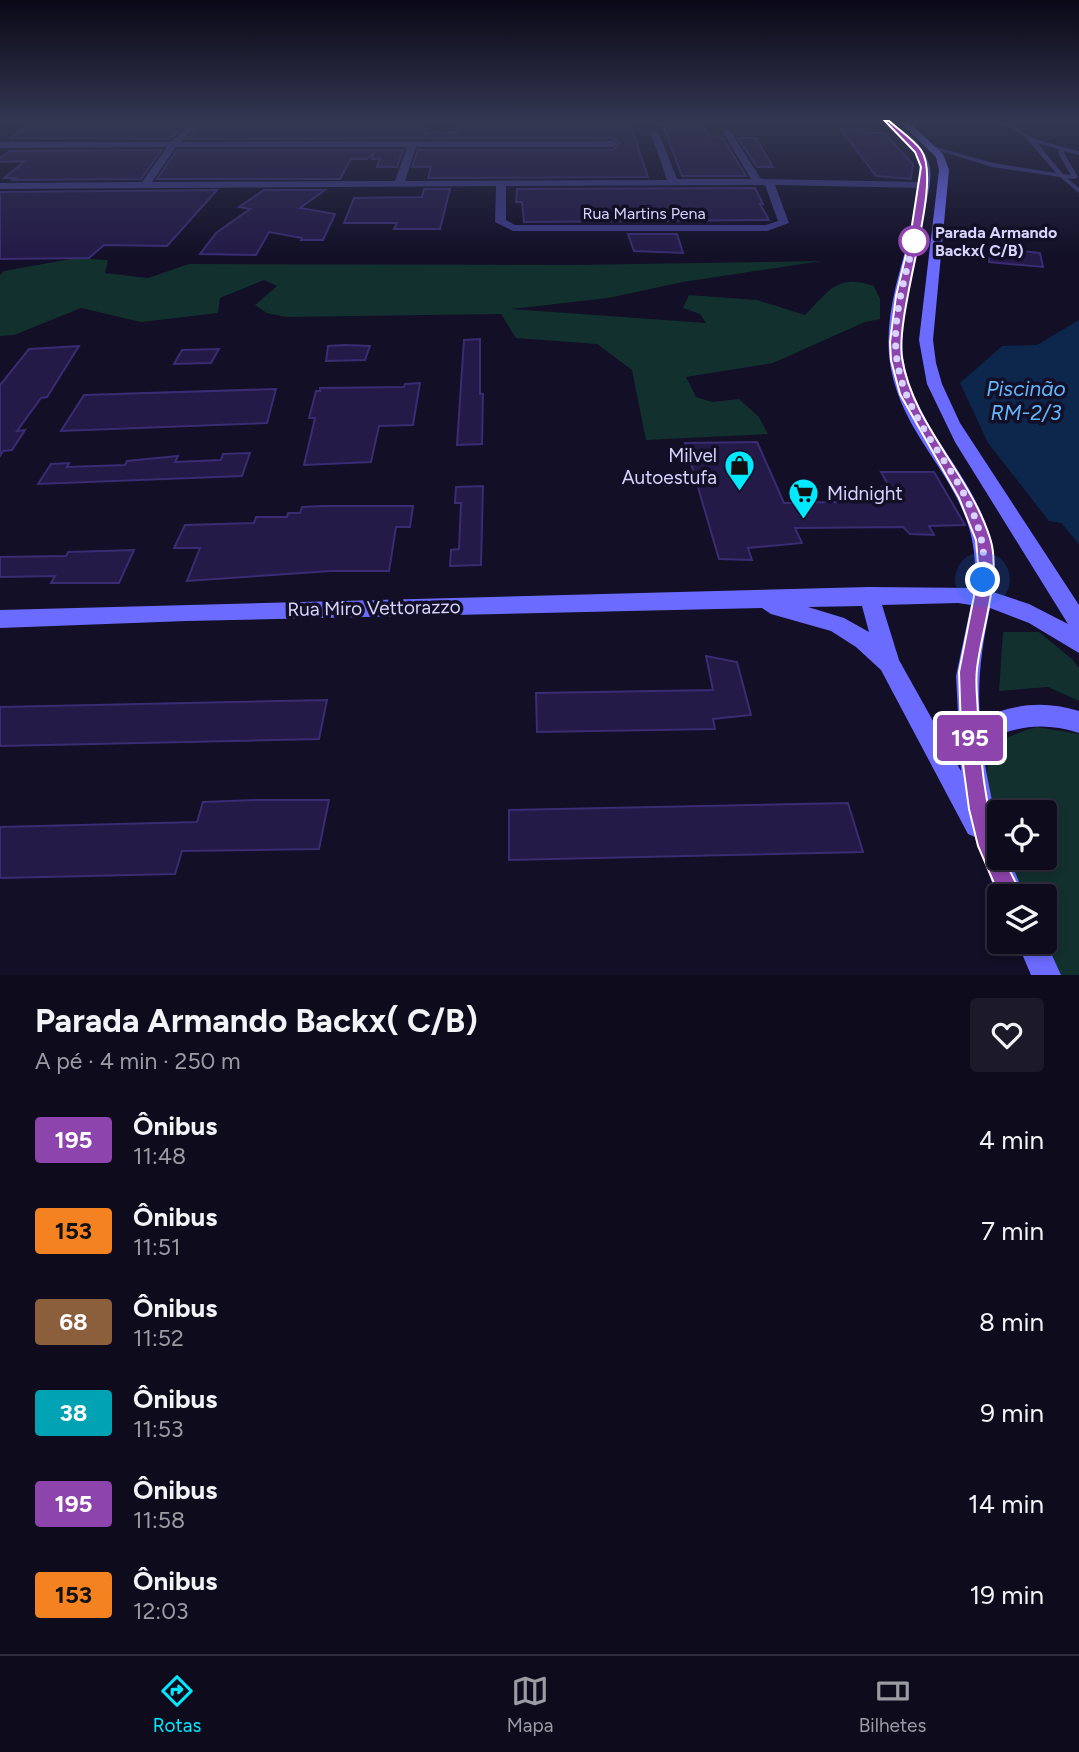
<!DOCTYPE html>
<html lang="pt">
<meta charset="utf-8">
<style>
:root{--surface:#0e0b1c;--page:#1c1929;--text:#f1f3f6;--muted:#9b9ba3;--line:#2e2b3b;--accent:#00e9ff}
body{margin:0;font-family:Figtree,sans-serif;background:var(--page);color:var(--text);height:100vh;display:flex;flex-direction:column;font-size:26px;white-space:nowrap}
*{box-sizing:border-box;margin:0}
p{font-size:23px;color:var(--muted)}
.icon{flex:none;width:38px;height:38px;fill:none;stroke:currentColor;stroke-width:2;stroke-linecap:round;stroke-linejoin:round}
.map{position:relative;height:975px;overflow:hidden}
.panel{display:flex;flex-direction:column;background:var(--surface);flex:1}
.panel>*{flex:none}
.badge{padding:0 14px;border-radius:5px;font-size:24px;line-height:46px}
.buttons{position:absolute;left:987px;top:800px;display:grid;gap:14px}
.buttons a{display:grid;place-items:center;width:70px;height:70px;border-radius:7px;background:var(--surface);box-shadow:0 4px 10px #0003,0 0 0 2px var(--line);font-size:35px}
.you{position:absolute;width:35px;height:35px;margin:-18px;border:5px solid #fff;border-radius:50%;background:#1a73e8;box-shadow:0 0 0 10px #1a73e833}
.map>.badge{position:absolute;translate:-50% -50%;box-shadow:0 0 0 4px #fff}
.round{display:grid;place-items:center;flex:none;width:74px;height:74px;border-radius:7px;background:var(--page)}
.summary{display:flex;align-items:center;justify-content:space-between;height:119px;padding:0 35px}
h1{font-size:33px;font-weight:700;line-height:52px}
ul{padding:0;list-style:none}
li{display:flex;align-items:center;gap:21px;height:91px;padding:0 35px}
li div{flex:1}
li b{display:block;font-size:26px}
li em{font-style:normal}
li .badge{min-width:77px;font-weight:700;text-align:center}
.dock{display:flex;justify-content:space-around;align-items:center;height:98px;border-top:2px solid var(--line);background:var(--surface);font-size:19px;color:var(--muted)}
.dock a{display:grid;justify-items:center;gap:4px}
.dock .active{color:var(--accent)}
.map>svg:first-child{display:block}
.green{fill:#12302e}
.water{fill:#0d264b}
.building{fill:#231a47;stroke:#392c73;stroke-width:2}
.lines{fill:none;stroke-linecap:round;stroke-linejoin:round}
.lane{fill:#3b3985;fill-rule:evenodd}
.street{fill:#3b3985;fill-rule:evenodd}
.secondary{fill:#6c6bff;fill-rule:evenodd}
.line{fill:#8e44ad;stroke:#fff;stroke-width:2}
.walk{stroke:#d8d4ff;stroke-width:7;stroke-dasharray:0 12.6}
.stop-dot{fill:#fff;stroke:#8e44ad;stroke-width:3.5}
.labels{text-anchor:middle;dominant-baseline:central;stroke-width:7;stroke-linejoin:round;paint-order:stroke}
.far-street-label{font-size:16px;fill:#d8d4ff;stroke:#120f26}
.far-stop-label{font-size:16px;font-weight:bold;fill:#d8d4ff;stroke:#120f26;text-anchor:start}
.poi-label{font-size:19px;fill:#d8d4ff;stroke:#120f26;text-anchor:end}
.street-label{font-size:19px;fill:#d8d4ff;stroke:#120f26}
.water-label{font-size:21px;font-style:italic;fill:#62b8ff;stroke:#120f26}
</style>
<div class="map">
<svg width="1079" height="975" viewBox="0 0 1079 975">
<rect width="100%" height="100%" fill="#120f26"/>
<g class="green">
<path d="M76,258L108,260L105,273L148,278L189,264L571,265L822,261L683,282L608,298L511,309L706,323L700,314L683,308L689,295L757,300L805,315C829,291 837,273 874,286L880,299V319L865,322L773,363L686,377L696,397L712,402L739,399L759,417L768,434L646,440L632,370L597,344L516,338L501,314L286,317L267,313L255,305L277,286L264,280L220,298L218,313L141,322L81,308L14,335L0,336V275L4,271Z"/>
<polygon points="1003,632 1039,632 1072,659 1079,668 1079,701 1048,687 999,691"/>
<path d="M1037,727L1079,734V975H1054L1045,942V896H1017L1005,858H1045V812H999V835C994,810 976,767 997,746C1007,735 1024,731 1037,727Z"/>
</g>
<polygon class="water" points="1079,320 1079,544 1061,523 1049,521 988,443 960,383 1002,346 1037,345"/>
<g class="building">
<polygon points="31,123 187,123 170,139 10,138"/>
<polygon points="203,123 427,123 425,133 457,132 459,123 630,123 648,177 428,178 431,167 412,167 418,150 613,150 620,143 613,138 187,139"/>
<polygon points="662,123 701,123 709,136 723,138 746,176 682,176"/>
<polygon points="840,128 860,128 865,133 884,133 913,164 911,179 876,176"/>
<polygon points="738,138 756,138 773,167 757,167"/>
<polygon points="162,150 141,179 13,180 16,178 4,178 25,161 0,162 0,158 10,151"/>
<polygon points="177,150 403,150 397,167 377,167 380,159 372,159 374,153 367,159 351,159 340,179 157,179"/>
<polygon points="755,188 763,204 760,204 769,220 524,222 522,202 516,202 517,189"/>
<polygon points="424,189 450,189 440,229 394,229 397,223 344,223 354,198 422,197"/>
<polygon points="217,190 167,246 104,245 89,258 0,259 0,192"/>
<polygon points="264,190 325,190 300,208 335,214 323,240 301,240 302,238 269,232 256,255 200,254 216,233 250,209 239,207"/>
<polygon points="628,234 677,234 683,253 634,251"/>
<polygon points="990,248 1040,253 1043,267 989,262"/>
<polygon points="480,339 480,394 483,394 482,444 457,445 464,340"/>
<polygon points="345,345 370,346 365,360 326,361 328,346"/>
<polygon points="79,346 47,397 41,398 17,431 25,430 12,450 3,451 0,456 0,385 29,349"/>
<polygon points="219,349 211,363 174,364 182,350"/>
<polygon points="420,383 413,425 379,426 371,462 304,465 315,418 309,418 316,391 320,391 320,388 404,387 405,384"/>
<polygon points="276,389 267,423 61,431 84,395"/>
<polygon points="757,442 784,503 886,501 881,487 889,486 881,472 934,472 965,525 929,526 934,535 910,534 903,527 795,528 802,543 748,548 752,560 719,559 685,443"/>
<polygon points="250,453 242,476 38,484 51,464 69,463 67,467 125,465 127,461 178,456 175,462 221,460 223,454"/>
<polygon points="483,486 481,565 450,566 451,550 459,549 461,503 455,503 456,487"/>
<polygon points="323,506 413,506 410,527 396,527 389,571 331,571 187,581 200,548 174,548 185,525 254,523 256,517 287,517 288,513 300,513 302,507"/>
<polygon points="134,550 119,583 51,583 55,576 0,577 0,557 66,556 68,552"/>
<polygon points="706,656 737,662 751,715 713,719 715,729 537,732 536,693 713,690"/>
<polygon points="327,700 319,739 0,746 0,707"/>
<polygon points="255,800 329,800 319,849 182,851 175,874 0,878 0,827 197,822 203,802"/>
<polygon points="848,803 863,852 509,860 509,810"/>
</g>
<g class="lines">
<path class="lane" d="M1001,123C1016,123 1023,135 1036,139C1050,144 1065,147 1079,151V155L1064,151V153L1078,177L1075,179L1067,178L1079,188V193L1060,177L992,167L930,148L933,146L993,163L1056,173L1024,136ZM1037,143L1059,149L1058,153L1071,175L1063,174Z"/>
<path class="street" d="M191,123H200L181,142L613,141L618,144L613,147H416L405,181L667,180L651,133L655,130L659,133L677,179H751L723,132L727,129L731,132L761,179L924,182L929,185L924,188L775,185L789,223L767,231H513L495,222L496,186L0,189V183L142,182L167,147L0,148V142H171ZM176,147H407L395,181L152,182ZM765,185L778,221L766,225H515L506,220V186Z"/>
<g class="secondary">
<path d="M883,123C903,123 927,148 930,168C932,181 927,197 925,210C917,253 901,297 902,342C904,437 1008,489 993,592L1029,604L1068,624L955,442L927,384L919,340L939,170L936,157L901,123H910L943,154L949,170L933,340L936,363L942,384L960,423L1079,605V653L1029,623L990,608C982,646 977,680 980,719C1014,704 1043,700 1079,711V733C1044,722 1015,725 982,743C986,782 999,819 999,858H1009L1025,896H999V901L975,837L968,834L881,670L856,647L831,631L771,614L762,608L186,621L0,628V610L869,587L974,588C985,490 907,453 891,369C886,343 889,316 895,290C901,261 929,181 916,156C909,141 893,134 883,123ZM958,603L971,605L956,676L961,771L899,660L882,605ZM862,606L869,632L844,618L808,607Z"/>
<polygon points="1045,940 1061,975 1031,975 1017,942"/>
</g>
</g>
<linearGradient id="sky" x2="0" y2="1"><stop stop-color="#0a0815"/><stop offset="0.47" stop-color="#333752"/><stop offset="1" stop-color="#333752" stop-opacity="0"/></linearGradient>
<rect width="1079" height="259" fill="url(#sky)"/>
<path class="line" d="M885,121H889C899,130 913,139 921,150C944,182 895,309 902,358C912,423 970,475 990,538C1002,574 981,632 977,669C975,685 978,702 978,717C981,759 984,802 998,843C1004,861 1014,878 1022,896L1018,904L1011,907L1003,904L978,846L969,809L962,757L959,672L974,596L978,564L976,540L959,498L900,394L891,360L890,342L896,296L910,238L921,167L915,152Z"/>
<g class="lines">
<path class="walk" d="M914,241L915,238C905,277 891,320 897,360C908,441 994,492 983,580"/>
</g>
<defs>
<symbol id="shop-pin" viewBox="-11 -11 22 30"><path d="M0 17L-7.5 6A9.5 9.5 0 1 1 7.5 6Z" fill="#00e9ff" stroke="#120f26"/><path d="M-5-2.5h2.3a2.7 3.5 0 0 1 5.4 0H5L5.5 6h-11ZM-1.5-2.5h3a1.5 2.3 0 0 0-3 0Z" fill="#111"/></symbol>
<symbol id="supermarket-pin" viewBox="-11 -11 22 30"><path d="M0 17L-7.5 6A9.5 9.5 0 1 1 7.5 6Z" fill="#00e9ff" stroke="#120f26"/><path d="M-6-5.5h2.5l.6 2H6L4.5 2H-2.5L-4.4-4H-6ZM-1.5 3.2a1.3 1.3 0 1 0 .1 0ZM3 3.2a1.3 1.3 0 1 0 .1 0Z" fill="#111"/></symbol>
</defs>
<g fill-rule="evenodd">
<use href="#shop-pin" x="722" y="448" width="35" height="47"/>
<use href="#supermarket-pin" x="786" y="476" width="35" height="47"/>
</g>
<circle class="stop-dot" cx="914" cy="241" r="14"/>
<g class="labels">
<g class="far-street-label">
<text x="644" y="213">Rua Martins Pena</text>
</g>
<g class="far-stop-label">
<text x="935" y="232">Parada Armando<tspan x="935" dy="18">Backx( C/B)</tspan></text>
</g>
<g class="poi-label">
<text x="717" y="455">Milvel<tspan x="717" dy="22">Autoestufa</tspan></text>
<text x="827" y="493" text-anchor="start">Midnight</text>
</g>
<g class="street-label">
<text transform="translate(374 608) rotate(-1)">Rua Miro Vettorazzo</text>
</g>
<g class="water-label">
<text x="1026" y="388">Piscinão<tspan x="1026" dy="24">RM-2/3</tspan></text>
</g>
</g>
</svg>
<div class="buttons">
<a><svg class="icon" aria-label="locate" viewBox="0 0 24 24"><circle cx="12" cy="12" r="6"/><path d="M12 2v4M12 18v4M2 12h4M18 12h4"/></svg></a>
<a><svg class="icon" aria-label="layers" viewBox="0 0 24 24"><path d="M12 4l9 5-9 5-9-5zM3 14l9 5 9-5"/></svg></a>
</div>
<div class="you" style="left:983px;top:580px"></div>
<b class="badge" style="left:970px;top:738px;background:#8e44ad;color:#fff">195</b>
</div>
<section class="panel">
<div class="summary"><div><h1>Parada Armando Backx( C/B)</h1><p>A pé · 4 min · 250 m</p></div><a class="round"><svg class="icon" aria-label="heart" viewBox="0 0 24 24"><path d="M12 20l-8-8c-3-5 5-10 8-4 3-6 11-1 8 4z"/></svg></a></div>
<ul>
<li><span class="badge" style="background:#8e44ad;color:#fff">195</span><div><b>Ônibus</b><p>11:48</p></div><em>4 min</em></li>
<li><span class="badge" style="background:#f58220;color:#111">153</span><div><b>Ônibus</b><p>11:51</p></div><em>7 min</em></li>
<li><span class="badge" style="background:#8b5e3c;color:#fff">68</span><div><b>Ônibus</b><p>11:52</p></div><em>8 min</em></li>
<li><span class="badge" style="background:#00a3b4;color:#fff">38</span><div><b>Ônibus</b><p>11:53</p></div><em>9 min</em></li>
<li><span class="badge" style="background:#8e44ad;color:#fff">195</span><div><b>Ônibus</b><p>11:58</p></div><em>14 min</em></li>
<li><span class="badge" style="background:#f58220;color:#111">153</span><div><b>Ônibus</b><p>12:03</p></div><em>19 min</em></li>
</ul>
</section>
<nav class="dock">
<a class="active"><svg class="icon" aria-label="directions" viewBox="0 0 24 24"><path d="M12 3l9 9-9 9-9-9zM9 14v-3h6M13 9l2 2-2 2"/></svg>Rotas</a>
<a><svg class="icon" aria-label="map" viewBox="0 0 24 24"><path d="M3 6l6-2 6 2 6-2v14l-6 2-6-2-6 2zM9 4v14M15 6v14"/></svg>Mapa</a>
<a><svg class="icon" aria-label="tickets" viewBox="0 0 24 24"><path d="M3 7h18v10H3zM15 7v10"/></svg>Bilhetes</a>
</nav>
